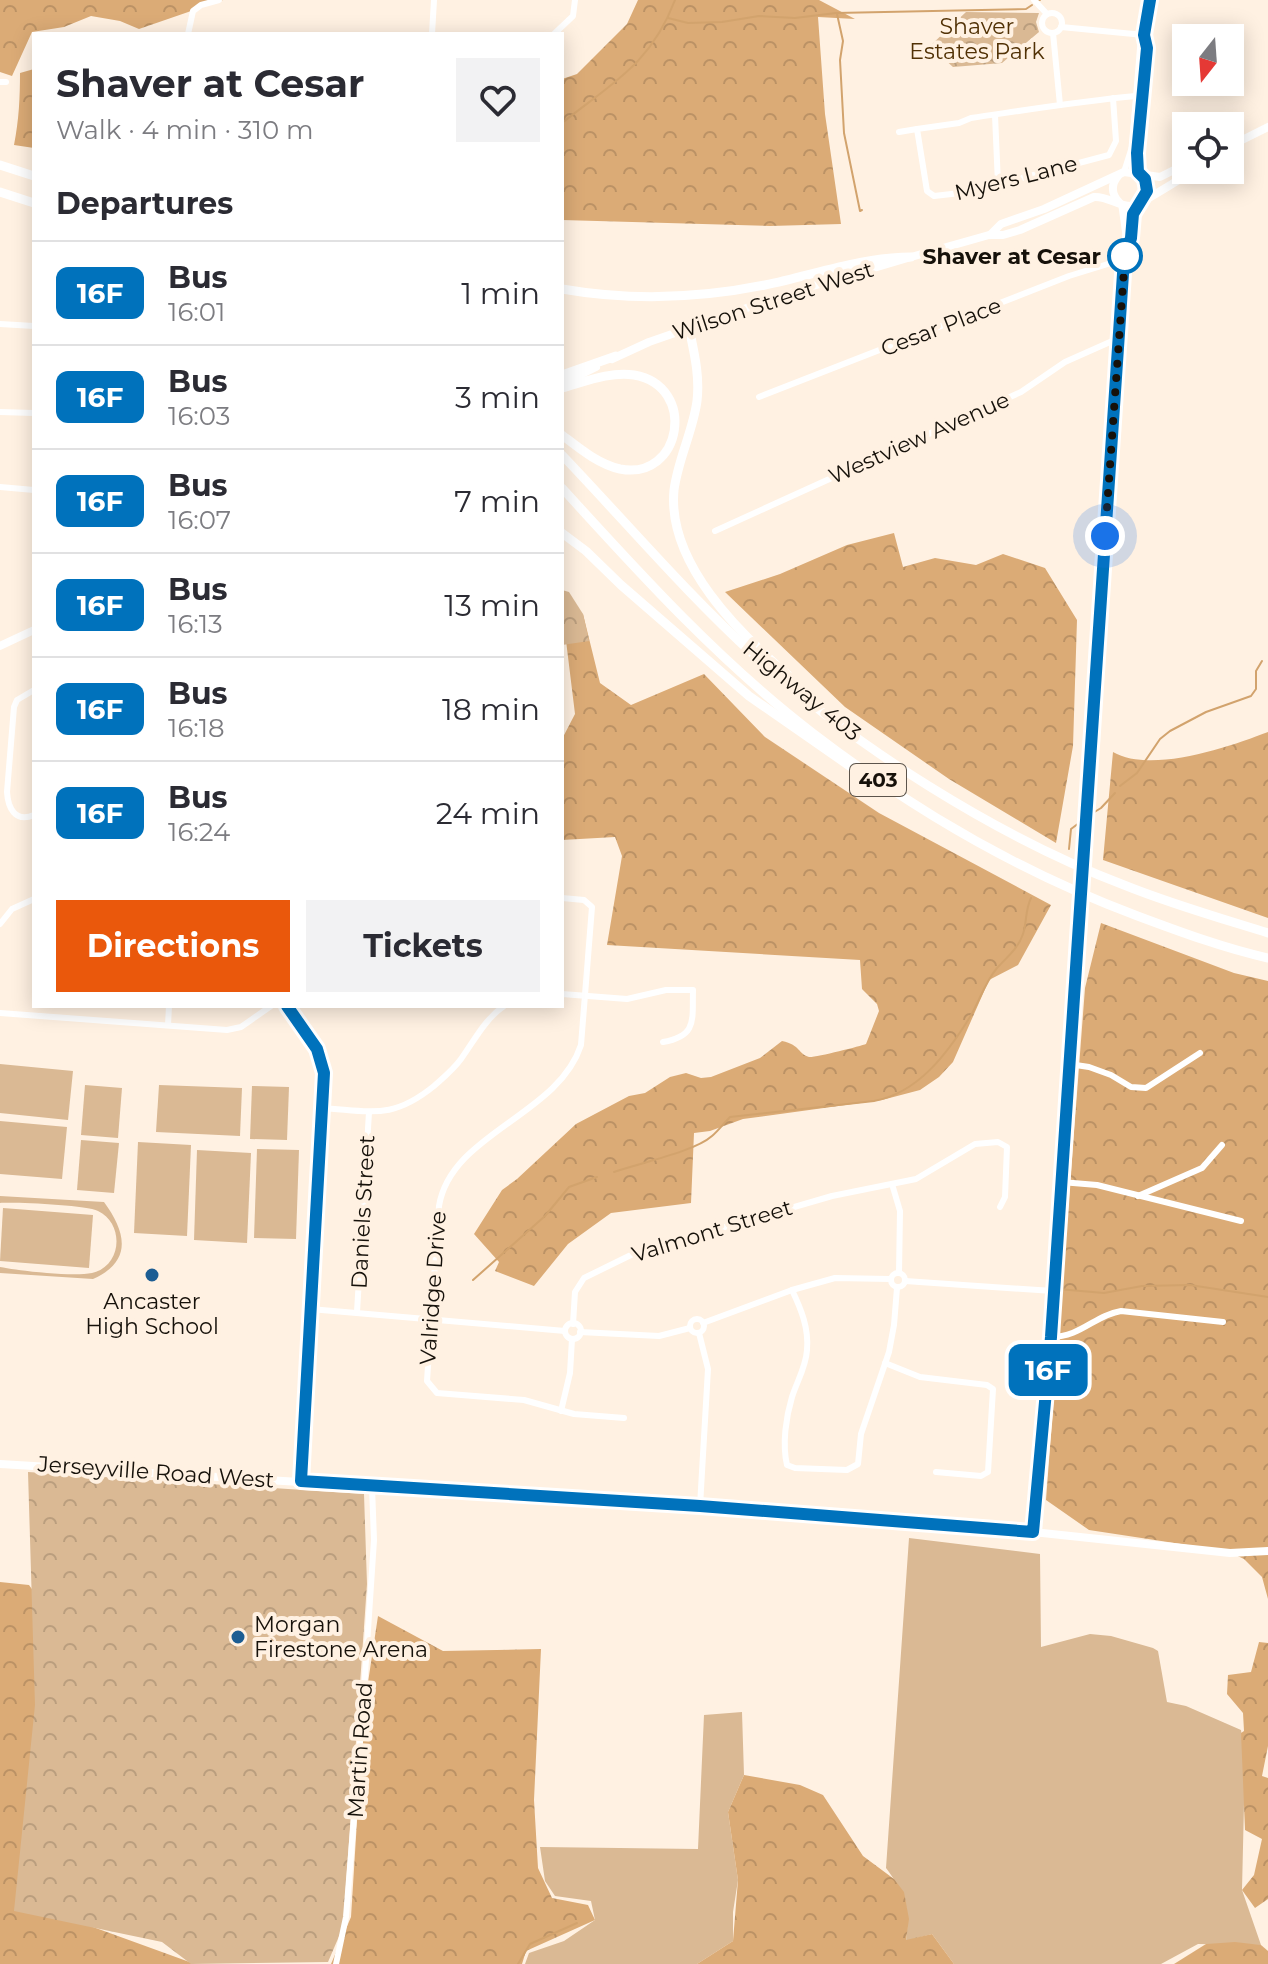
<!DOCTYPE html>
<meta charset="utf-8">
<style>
:root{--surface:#fff;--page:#f2f2f3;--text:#2b2b33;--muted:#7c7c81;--line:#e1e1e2;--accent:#ea580c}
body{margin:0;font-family:Montserrat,sans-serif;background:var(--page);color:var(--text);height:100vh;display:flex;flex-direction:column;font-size:30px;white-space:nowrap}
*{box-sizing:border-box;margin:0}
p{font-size:26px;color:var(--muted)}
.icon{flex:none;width:44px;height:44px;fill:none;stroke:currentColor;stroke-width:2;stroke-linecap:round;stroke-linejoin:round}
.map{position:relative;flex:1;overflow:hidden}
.drawer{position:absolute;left:32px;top:32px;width:532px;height:976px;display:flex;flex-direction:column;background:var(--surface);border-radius:0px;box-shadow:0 4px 20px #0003}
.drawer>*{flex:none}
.badge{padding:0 16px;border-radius:12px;font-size:28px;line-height:52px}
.needle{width:52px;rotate:197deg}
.controls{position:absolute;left:1172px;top:24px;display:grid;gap:16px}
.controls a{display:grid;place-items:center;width:72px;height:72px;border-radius:0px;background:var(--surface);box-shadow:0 4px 20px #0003;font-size:40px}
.you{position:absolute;width:40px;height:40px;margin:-20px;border:6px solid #fff;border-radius:50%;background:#1a73e8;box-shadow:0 0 0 12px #1a73e833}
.map>.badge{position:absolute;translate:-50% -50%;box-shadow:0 0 0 4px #fff}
h2{padding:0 24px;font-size:30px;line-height:72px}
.round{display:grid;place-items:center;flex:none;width:84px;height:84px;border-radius:0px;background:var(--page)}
.summary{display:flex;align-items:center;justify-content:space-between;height:136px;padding:0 24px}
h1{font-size:38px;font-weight:700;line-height:60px}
.primary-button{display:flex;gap:16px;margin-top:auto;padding:16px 24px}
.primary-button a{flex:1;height:92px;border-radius:0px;background:var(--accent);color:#fff;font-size:32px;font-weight:700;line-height:92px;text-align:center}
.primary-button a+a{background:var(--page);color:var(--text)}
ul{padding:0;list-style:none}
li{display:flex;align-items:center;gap:24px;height:104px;padding:0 24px;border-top:2px solid var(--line)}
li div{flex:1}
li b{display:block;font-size:30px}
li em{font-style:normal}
li .badge{min-width:88px;font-weight:700;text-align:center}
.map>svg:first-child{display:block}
.green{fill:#dab994}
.forest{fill:url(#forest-crowns)}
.park{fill:url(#park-crowns)}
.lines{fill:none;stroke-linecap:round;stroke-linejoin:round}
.stream{stroke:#d2a36d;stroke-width:2}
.minor{stroke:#fff;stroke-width:6}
.major{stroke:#fff;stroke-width:8}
.highway{stroke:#fff;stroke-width:9}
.line-casing{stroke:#fff;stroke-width:18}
.line{stroke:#0072bc;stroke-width:12}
.walk{stroke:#16110a;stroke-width:8;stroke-dasharray:0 14.4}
.stop-dot{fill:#fff;stroke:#0072bc;stroke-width:4}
.poi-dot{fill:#1c5d93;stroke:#fff1e2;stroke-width:3}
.labels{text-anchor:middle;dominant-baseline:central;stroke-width:8;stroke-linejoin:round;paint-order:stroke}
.shield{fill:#fff1e2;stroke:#5c544b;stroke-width:2}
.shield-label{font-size:20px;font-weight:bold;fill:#16110a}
.park-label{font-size:22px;fill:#513105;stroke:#fff1e2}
.street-label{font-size:22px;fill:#16110a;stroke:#fff1e2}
.stop-label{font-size:22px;font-weight:bold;fill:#16110a;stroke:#fff1e2;text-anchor:end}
.poi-label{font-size:22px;fill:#16110a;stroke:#fff1e2}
</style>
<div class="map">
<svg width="1268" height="1964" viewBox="0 0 1268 1964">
<defs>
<pattern id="forest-crowns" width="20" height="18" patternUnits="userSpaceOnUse" patternTransform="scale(2)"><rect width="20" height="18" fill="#dbab76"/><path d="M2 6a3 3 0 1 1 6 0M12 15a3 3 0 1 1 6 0" fill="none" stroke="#bb9265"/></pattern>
<pattern id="park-crowns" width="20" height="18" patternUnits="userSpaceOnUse" patternTransform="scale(2)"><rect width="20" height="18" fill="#dab994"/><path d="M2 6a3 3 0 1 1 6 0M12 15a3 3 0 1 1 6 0" fill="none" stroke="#ba9e7e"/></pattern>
</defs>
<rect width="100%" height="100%" fill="#fff1e2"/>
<g class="green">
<polygon points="0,1064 73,1071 68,1120 0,1113"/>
<polygon points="85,1085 122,1088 118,1138 81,1135"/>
<polygon points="159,1085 242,1088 240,1136 156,1132"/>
<polygon points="252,1086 289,1087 287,1140 250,1139"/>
<polygon points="0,1121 67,1127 62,1179 0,1174"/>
<polygon points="81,1140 119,1143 114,1193 77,1190"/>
<polygon points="138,1142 191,1145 187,1236 134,1233"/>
<polygon points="257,1149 299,1150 296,1239 254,1238"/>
<polygon points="197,1150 251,1153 247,1243 194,1240"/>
<path d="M0,1196L104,1202C126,1232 133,1261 93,1279L0,1273V1267C21,1271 73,1277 92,1273C122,1266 125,1224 98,1211C86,1205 16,1202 0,1203Z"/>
<polygon points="3,1208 93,1215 89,1268 0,1261"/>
<path d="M909,1538L1040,1554L1041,1647L1090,1634L1111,1636L1153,1648L1158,1651L1167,1702L1186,1706L1241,1730L1245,1761L1242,1890L1261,1945L1198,1944L1161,1964H954L932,1934L906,1941C910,1907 906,1895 886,1868Z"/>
<polygon points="742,1712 744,1775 728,1812 738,1880 733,1912 733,1941 697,1964 525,1964 529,1953 564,1941 595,1920 591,1901 555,1896 545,1881 540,1847 698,1849 704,1715"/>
</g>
<g class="forest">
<polygon points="0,0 223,0 139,29 120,21 91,16 64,27 32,32 12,76 0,72"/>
<polygon points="638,0 819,0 855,19 818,17 825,114 841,224 770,226 562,220 562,79 577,74 627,24"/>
<path d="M34,69V148L14,145C19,120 20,97 20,73Z"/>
<polygon points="894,533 903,567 935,558 976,565 1003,554 1045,568 1077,620 1073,746 1056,843 949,779 845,707 725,592 780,574 847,545"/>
<path d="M562,608L583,614L600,683L631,705L704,674L765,737L879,813L1051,905L1018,965L989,980L953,1062L939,1077L920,1090L882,1100L743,1119L710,1131L694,1133L691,1203L611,1213L568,1244L534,1286L495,1271L499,1262L474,1234L502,1190L517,1179L576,1124L629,1096L645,1093L670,1077L686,1073L701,1078L711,1077L760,1058L782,1041C801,1045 798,1054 809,1057C814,1058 861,1046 866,1044L879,1011L877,1004L862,989L860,960L607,945L622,856L615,837L562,840V739L575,714Z"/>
<path d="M1268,732V918L1103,860L1113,752C1151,774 1229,747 1268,732Z"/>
<polygon points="1101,923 1234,973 1268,981 1268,1599 1262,1577 1244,1559 1227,1551 1089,1530 1046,1500 1085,988"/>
<polygon points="0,1582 29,1585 34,1592 82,1923 195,1964 0,1964"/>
<polygon points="378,1616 443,1651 541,1649 534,1800 538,1868 552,1898 588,1905 595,1920 526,1951 522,1964 331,1964 351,1917 364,1709"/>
<polygon points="1259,1642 1268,1643 1268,1746 1262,1776 1268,1778 1268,1899 1255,1908 1242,1890 1254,1875 1262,1839 1245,1830 1241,1733 1244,1731 1243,1713 1227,1694 1228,1675 1251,1672"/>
<polygon points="744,1775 800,1785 823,1795 863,1856 894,1879 904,1892 909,1919 906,1940 932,1934 954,1964 697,1964 733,1941 738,1880 728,1812"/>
<polygon points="1235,1942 1261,1945 1268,1951 1268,1964 1174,1964 1206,1944"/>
</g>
<g class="park">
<polygon points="966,12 1039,13 1036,22 1039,32 1002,63 953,67 930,46"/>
<polygon points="562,590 569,592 583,614 589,641 562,645"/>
<polygon points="28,1472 364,1494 367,1584 343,1927 328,1962 191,1964 162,1942 14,1911 35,1705"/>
</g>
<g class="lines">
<g class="stream">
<polyline points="1039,0 1040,0"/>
<polyline points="837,14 843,41 840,60 844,133 860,211 862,210"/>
<polyline points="668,18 688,23 722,22 759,16 795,18 836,13 1026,9 1032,5"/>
<path d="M562,123C612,83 651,64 675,0"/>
<polyline points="1120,786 1137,773 1160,739 1170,731 1206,712 1251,696 1256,689 1256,671 1262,661"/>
<polyline points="1088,816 1101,808 1115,793"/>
<polyline points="1069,849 1071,829 1083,820"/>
<path d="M614,1172C639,1163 694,1152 712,1136C718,1131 724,1123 730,1117L874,1101C918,1093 947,1054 970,1017C979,1002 985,982 997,968C1007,957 1018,949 1023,934C1027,922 1025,910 1031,898"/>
<polyline points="473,1280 545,1216 569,1187 597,1177"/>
<polyline points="1058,1289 1104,1293 1142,1286 1190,1285 1268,1297"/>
<polyline points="518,1964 530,1944 577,1923"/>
</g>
<g class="minor">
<polyline points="1034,0 1047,14"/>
<circle cx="1052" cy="23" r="10"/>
<polyline points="1061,27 1144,35"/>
<polyline points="1053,33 1060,105"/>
<polyline points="188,34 193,11 201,5 219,0"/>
<polyline points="432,34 434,0"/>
<polyline points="554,34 573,16 575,0"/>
<polyline points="0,82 6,82"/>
<path d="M1113,98L1116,141L1109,155L969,192L934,196L927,191L917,129L959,123L971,118C1026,110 1081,101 1136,96"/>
<polyline points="995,115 998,184"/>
<polyline points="899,132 917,129"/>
<polyline points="1124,172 1132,147 1140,48 1150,0"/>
<polyline points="1138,172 1137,153 1147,48 1145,38"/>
<polyline points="1121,203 1127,246"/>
<polyline points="0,324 34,326"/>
<polyline points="759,397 1069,276 1124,259"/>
<polyline points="0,412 34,413"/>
<polyline points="0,487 34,490"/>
<polyline points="715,531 1021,392 1065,362 1119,338"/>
<path d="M34,690L17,700L14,707L7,792C8,808 15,823 34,815"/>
<path d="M562,898L584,900L592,907L581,1045C558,1116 451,1133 439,1206L427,1381L437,1393L524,1400L574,1414L624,1418"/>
<polyline points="0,924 12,909 34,899"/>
<path d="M562,994L627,999L666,990H693C692,1019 698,1036 663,1042"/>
<polyline points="287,1006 317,1049 324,1073 301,1481"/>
<polyline points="0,1013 227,1030 241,1027 271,1006"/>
<polyline points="168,1025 169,1006"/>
<polyline points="1069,1064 1089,1067 1111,1075 1131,1087 1146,1088 1200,1053"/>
<path d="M322,1108C372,1111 392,1120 434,1086C443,1078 453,1070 461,1059C474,1041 485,1019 504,1006"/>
<polyline points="1061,1182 1097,1185 1241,1221"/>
<polyline points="892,1184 900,1211 899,1273"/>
<polyline points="1138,1196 1202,1168 1222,1145"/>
<circle cx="898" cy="1280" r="7"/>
<polyline points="905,1281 1053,1291"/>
<path d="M792,1290C801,1309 809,1328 807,1350C806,1367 797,1381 792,1397C786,1417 782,1444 787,1465L795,1468L847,1470L858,1464L861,1434L889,1352L894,1325L897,1288"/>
<polyline points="310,1309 565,1331"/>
<polyline points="357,1312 369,1112"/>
<circle cx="697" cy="1326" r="7"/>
<polyline points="703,1323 792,1290 835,1278 890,1279"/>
<circle cx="573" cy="1331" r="8"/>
<polyline points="573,1324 575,1292 584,1278 635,1253 671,1247 718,1229 832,1196 916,1179 975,1144 998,1142 1007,1147 1005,1197 1000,1207"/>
<polyline points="580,1332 659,1336 690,1328"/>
<polyline points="699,1333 708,1369 700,1506"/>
<path d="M1051,1337C1081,1337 1095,1315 1121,1311L1223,1322"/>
<polyline points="885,1363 920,1377 987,1385 993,1389 988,1472 981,1476 936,1472"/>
<polyline points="561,1411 570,1373 572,1339"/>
<polyline points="1033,1532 1051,1337 1124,259 1131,238 1133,214 1138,204"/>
<polyline points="336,1964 346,1917 363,1705 374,1540 372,1487"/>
</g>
<g class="major">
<polyline points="1230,146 1268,127"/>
<polyline points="1139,173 1147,185 1143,200"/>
<path d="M1118,176C1111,184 1111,194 1119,202"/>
<polyline points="990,235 1001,224 1044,209 1124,172 1160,177 1186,164"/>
<path d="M612,359L649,342L793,292L911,257L989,235H1003L1020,230L1094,197C1108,196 1119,207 1132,206C1141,205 1183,176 1196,170"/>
<polyline points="562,384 596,367"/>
<polyline points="0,646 34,630"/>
<polyline points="0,1464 700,1506 1033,1532 1230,1553 1268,1551"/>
</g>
<g class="highway">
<polyline points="0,165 34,176"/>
<polyline points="0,192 34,203"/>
<path d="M562,289C631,301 696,299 765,285C814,275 861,257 911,257"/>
<path d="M689,328C694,352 700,376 697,401C693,431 678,459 674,490C667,563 739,633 789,676"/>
<polyline points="562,375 616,356"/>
<path d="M562,388C584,382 611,371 634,375C698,386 682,481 620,469C598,464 579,448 562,435"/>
<path d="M562,455C626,522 686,593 755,656C855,747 998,837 1124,885C1171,904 1220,918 1268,933"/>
<path d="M562,488C640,574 721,663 814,734C912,809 1020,872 1135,915C1178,931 1223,948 1268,958"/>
<polyline points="562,533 586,551 621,585 749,696 851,767"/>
</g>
</g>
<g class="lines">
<defs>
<polyline id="line" points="287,1006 317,1049 324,1073 301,1481 700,1506 1033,1532 1051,1337 1124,259 1131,238 1133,214 1147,191 1145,179 1138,172 1137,153 1147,48 1144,35 1150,0"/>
</defs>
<use href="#line" class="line-casing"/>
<use href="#line" class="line"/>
<polyline class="walk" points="1105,536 1125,256"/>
</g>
<circle class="stop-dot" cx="1125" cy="256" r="16"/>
<g class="poi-dot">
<circle cx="152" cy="1275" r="8"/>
<circle cx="238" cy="1637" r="8"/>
</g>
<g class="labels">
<rect class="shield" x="850" y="764" width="56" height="32" rx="6"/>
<g class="shield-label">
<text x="878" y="780">403</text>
</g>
<g class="park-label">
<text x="977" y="26">Shaver<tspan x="977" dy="25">Estates Park</tspan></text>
</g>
<g class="street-label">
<text transform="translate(1016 178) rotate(-14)">Myers Lane</text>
<text transform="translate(773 301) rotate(-18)">Wilson Street West</text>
<text transform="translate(941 327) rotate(-21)">Cesar Place</text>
<text transform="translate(919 438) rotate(-24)">Westview Avenue</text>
<text transform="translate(802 691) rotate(39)">Highway 403</text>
<text transform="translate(363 1212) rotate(-87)">Daniels Street</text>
<text transform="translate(712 1231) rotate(-17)">Valmont Street</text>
<text transform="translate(433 1288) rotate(-86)">Valridge Drive</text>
<text transform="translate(156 1472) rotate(4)">Jerseyville Road West</text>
<text transform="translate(360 1750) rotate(-86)">Martin Road</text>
</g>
<g class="stop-label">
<text x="1101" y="256">Shaver at Cesar</text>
</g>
<g class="poi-label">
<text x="152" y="1301">Ancaster<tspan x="152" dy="25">High School</tspan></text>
<text x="254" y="1624" text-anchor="start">Morgan<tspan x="254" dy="25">Firestone Arena</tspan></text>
</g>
</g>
</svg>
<div class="controls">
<a><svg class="needle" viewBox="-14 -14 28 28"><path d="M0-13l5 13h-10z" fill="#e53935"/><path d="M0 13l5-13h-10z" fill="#7c7c81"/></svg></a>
<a><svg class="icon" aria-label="locate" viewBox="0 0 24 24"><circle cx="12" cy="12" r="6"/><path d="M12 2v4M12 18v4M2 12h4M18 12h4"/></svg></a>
</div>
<div class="you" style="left:1105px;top:536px"></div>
<b class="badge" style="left:1048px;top:1370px;background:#0072bc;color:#fff">16F</b>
<section class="drawer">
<div class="summary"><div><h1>Shaver at Cesar</h1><p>Walk · 4 min · 310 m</p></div><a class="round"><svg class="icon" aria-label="heart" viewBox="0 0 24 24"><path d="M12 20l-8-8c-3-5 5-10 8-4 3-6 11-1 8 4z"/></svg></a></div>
<h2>Departures</h2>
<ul>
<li><span class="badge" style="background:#0072bc;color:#fff">16F</span><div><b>Bus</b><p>16:01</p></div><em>1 min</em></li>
<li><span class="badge" style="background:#0072bc;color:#fff">16F</span><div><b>Bus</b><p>16:03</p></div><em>3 min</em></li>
<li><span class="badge" style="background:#0072bc;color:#fff">16F</span><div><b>Bus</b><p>16:07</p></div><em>7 min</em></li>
<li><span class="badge" style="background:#0072bc;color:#fff">16F</span><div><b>Bus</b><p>16:13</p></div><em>13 min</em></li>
<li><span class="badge" style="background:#0072bc;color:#fff">16F</span><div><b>Bus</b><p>16:18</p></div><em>18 min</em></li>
<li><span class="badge" style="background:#0072bc;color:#fff">16F</span><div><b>Bus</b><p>16:24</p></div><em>24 min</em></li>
</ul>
<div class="primary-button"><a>Directions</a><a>Tickets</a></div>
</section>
</div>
